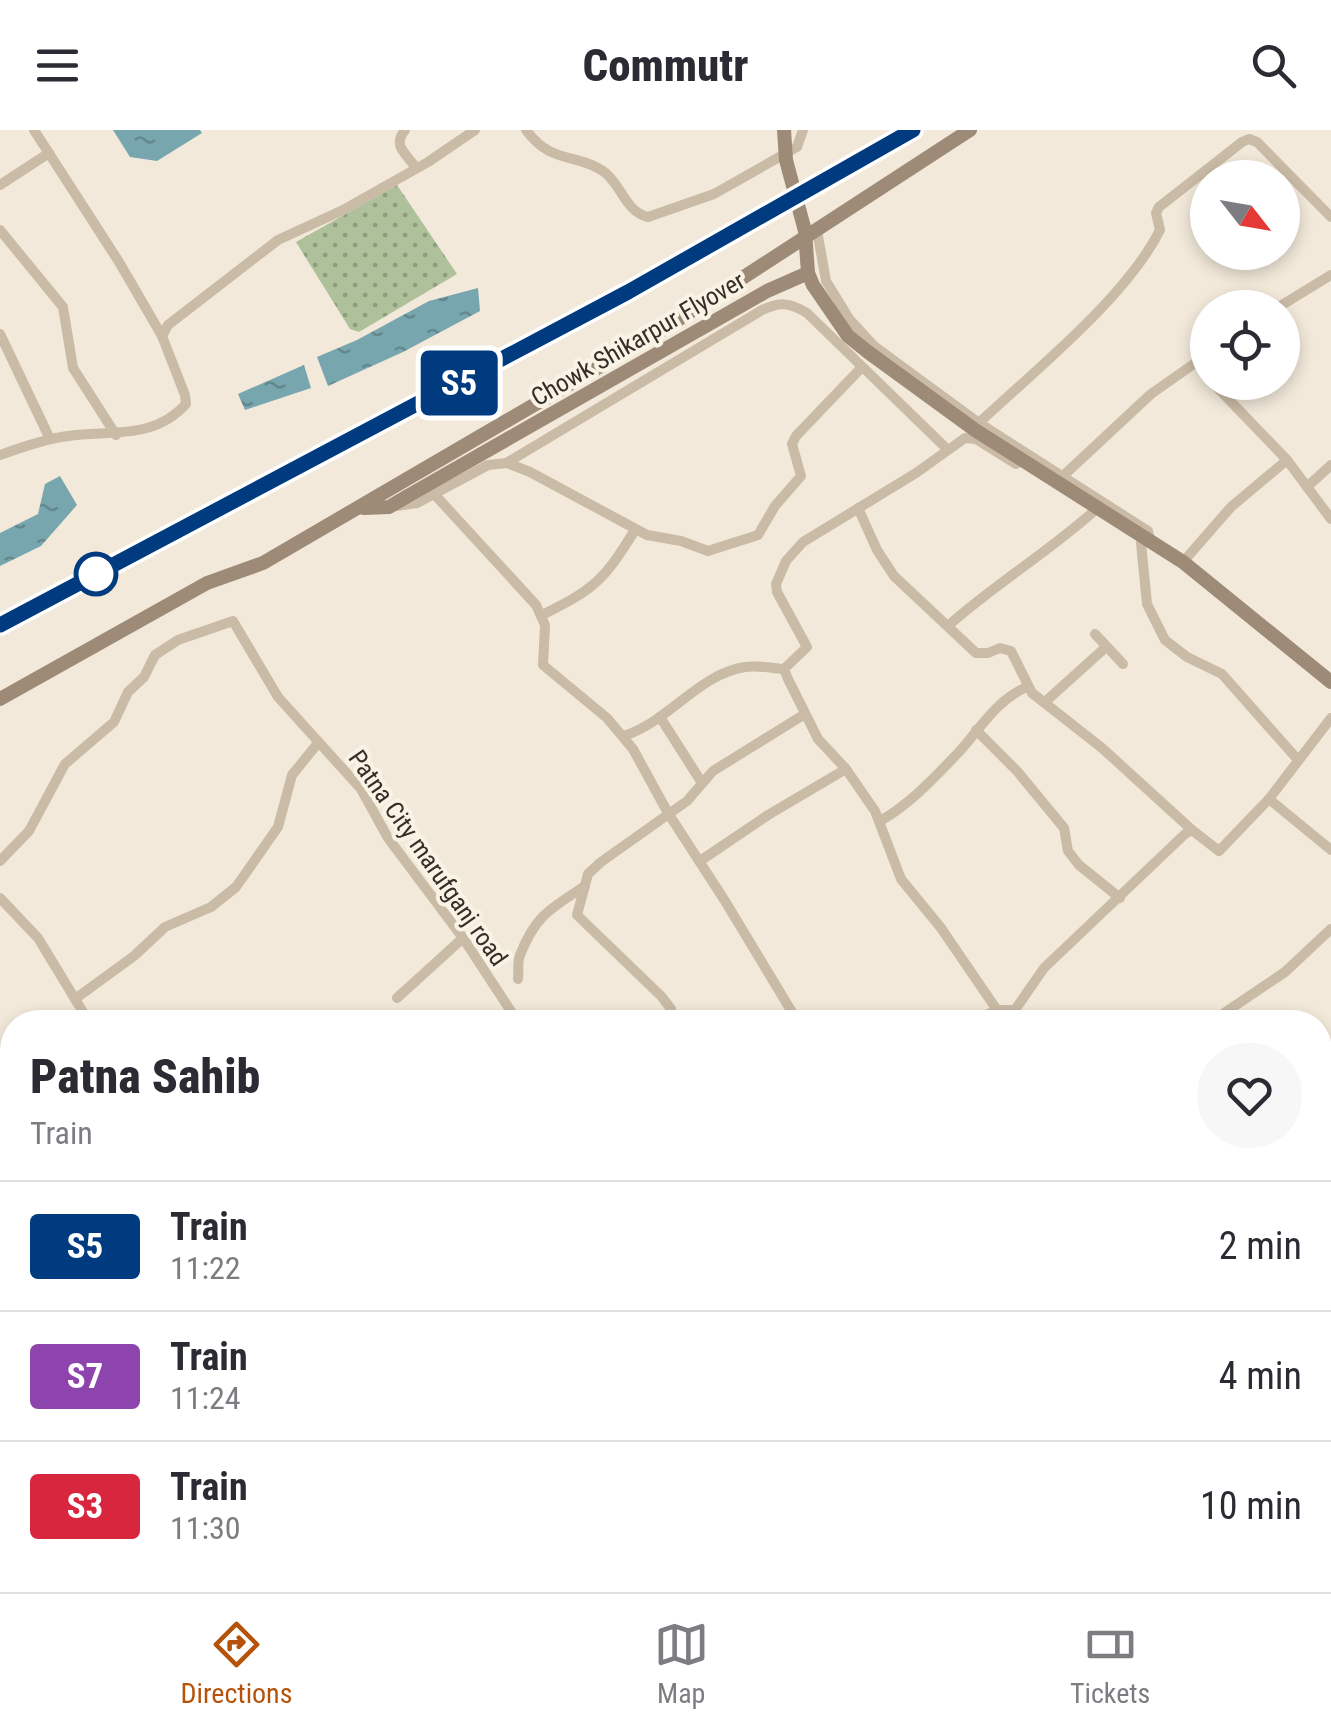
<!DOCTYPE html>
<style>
:root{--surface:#fff;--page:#f7f7f7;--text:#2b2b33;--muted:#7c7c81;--line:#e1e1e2;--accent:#b45309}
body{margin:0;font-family:"Roboto Condensed",sans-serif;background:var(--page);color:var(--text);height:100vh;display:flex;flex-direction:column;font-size:38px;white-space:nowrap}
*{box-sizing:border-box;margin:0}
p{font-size:32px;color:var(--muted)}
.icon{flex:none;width:55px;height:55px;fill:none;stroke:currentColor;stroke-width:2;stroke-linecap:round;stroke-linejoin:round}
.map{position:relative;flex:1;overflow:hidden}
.sheet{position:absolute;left:0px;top:880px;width:1332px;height:582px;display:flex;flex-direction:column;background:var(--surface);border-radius:40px 40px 0 0;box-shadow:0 5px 15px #0003}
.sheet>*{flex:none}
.badge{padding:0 20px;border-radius:8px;font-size:35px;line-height:65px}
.needle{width:65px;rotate:121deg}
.fabs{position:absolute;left:1190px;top:30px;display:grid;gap:20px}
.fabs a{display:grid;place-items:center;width:110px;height:110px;border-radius:50%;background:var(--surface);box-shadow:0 5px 15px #0003;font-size:50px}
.map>.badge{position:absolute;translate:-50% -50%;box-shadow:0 0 0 5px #fff}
.round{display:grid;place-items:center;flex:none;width:105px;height:105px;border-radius:52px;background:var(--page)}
.headline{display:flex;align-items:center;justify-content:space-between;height:170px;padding:0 30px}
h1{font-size:48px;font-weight:800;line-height:75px}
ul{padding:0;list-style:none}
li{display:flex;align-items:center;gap:30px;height:130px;padding:0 30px;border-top:2px solid var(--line)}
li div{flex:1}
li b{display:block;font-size:38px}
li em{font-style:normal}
li .badge{min-width:110px;font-weight:700;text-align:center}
header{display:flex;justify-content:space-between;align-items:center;height:130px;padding:0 30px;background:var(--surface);font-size:45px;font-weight:800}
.menu{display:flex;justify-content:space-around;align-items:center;height:140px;border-top:2px solid var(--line);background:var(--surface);font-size:28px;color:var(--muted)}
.menu a{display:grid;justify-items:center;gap:5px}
.menu .selected{color:var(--accent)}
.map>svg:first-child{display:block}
.park{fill:url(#park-dots)}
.water{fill:url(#water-ripples)}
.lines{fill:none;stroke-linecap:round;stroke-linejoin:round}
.street{stroke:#cabba6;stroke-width:10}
.secondary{stroke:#9d8a77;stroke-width:14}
.primary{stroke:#786758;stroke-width:15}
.rail{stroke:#362d27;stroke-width:4;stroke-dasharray:2.5 8;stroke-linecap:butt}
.secondary-bridge{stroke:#9d8a77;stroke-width:14}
.line-casing{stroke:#fff;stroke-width:22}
.line{stroke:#003b80;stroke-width:15}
.stop-dot{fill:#fff;stroke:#003b80;stroke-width:5}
.labels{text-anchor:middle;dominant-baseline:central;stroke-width:8;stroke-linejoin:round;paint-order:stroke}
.street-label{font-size:25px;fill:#362d27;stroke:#f9f3e6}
</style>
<header><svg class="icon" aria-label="menu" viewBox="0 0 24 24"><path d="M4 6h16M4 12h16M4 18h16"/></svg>Commutr<svg class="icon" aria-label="search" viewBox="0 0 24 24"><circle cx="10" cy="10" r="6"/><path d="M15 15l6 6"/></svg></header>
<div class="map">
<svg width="1331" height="1462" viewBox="0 0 1331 1462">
<defs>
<pattern id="park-dots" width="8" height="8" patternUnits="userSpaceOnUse" patternTransform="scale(2.5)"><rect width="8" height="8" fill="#aec19a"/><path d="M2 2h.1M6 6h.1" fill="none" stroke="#8e9d7e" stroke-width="1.8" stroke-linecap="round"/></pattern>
<pattern id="water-ripples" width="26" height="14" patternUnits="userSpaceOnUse" patternTransform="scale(2.5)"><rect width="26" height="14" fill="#78a6af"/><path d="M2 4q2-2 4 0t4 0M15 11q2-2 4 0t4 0" fill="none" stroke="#63888e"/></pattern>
</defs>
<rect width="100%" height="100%" fill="#f2e9da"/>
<polygon class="park" points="397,55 457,144 359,202 350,199 296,112"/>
<g class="water">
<polygon points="113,0 200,0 202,3 157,31 130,27"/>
<polygon points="478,158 480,181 403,222 328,256 317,227 357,210 429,171"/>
<polygon points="304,235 311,258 245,280 238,264"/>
<polygon points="60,346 77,375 41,416 0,436 0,403 38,384 45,354"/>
</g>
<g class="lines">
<g class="street">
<polyline points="34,0 119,132 162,206"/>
<path d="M405,0C392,16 406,23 416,38"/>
<path d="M526,0C552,35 574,22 603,41C621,53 625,82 648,87L714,64L797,17L803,0"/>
<polyline points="0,55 49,23"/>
<polyline points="0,100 63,177 73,238 116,305"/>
<polyline points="817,100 826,151 850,190 874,216 979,293 1148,401 1150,409 1146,411"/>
<polyline points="1277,178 1331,145"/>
<polyline points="0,204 50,309"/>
<polyline points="1212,252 1287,330 1331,389"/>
<path d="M979,293C1035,240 1126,168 1160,100L1156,83L1159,77L1242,12L1249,9L1257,12L1331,87"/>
<path d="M0,325C22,317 45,309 68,306C110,300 154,310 186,274L185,265L162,206L168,195L278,110L343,80L428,32L475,0"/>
<path d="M508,332L762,180C780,172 789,172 807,183L947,319"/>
<polyline points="1063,346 1151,264 1208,224"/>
<polyline points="1307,357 1331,335"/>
<polyline points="436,366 536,475 545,495 543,535 607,588 633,619 668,683 725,771 798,892"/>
<polyline points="396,376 417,373 488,335 507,333 530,342 647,405 681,411 708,421 758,405 775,376 801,346 792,314 796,306 862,237"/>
<polyline points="858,378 877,420 894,446 976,523 988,523 1000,518 1011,521 1032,563 1102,618 1192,700"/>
<polyline points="1141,413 1147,474 1165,510 1187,527 1222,544 1298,630"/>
<polyline points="1183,432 1231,377 1287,330"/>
<path d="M542,485C595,459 604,450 635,400"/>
<path d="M949,495C995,454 1047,423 1093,382"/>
<polyline points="1095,504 1123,534"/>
<polyline points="1045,572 1106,517"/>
<polyline points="660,587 702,653"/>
<polyline points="1331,588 1269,669 1331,720"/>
<polyline points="976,600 1017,641 1064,698 1068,721 1079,735 1120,768"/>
<path d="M623,606C668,593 698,544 745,537C758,535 772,538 784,539"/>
<polyline points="846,639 818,609 788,549 784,539 807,517 777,462 776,454 786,431 803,412 916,343 965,308 976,309 1016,334"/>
<path d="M880,691C909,675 935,647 958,623C980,599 996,570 1027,557"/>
<polyline points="0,731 29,701 65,634 114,592 128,562 144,547 155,525 178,510 233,491 278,567 361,659 388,708 463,808 518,892"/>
<polyline points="700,731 768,685 846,639 875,681 901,749 941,798 997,880"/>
<polyline points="0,768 38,808 89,892"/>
<path d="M518,849C519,840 517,833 520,825C536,785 550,779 585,756"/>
<polyline points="397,868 463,808"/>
<polyline points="75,869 134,826 165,797 211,777 236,757 278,697 292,645 318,613"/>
<polyline points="670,892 671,879 662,867 577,785 588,744 601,732 687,671 713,641 805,584"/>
<polyline points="970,892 997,880 1015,880"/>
<polyline points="1021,892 1015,880 1044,838 1185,704 1192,700 1219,721 1269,669"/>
<polyline points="1211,892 1285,842 1331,799"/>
<polyline points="0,941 12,954"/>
<polyline points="1320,1127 1331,1120"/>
<polyline points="0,1149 12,1160"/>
<polyline points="0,1241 12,1256"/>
<polyline points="1320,1292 1331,1300"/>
<polyline points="0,1379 12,1390"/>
<polyline points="136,1450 151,1462"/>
<polyline points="229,1450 240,1462"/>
<polyline points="478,1450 484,1462"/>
<polyline points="575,1450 586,1462"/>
<polyline points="822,1450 824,1462"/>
<polyline points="7,1462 19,1450"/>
<polyline points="651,1462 659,1450"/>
</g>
<g class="secondary">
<polyline points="808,143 813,155 848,206 868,222 975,300 1183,432 1331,552"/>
<polyline points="364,378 389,377 406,367"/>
<polyline points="0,569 207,453 263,433 664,199 970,0"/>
<polyline points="0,1035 12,1047"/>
<polyline points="406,1450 417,1462"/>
</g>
<g class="primary">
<polyline points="1222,1450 1246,1462"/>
<polyline points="954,1462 1087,1450"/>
</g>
<polyline class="rail" points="0,495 660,145 913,0"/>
<polyline class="secondary-bridge" points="406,367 767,161 808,143 805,101 786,30 784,0"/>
</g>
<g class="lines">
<defs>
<polyline id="line" points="0,495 628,162 913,0"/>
</defs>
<use href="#line" class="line-casing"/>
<use href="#line" class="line"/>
</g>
<circle class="stop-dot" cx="96" cy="444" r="20"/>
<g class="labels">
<g class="street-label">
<text transform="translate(638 209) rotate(-30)">Chowk Shikarpur Flyover</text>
<text transform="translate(428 728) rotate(55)">Patna City marufganj road</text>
</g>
</g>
</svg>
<div class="fabs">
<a><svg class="needle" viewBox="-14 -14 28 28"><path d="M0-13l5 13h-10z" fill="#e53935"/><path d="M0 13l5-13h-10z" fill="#7c7c81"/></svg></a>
<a><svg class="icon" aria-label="locate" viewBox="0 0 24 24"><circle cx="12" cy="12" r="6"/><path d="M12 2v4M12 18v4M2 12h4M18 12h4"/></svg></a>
</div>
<b class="badge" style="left:459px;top:253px;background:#003b80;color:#fff">S5</b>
<section class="sheet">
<div class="headline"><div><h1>Patna Sahib</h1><p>Train</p></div><a class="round"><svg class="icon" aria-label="heart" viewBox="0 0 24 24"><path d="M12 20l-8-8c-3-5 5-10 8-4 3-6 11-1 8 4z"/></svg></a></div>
<ul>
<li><span class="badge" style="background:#003b80;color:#fff">S5</span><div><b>Train</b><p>11:22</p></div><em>2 min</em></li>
<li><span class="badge" style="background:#8e44ad;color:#fff">S7</span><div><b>Train</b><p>11:24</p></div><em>4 min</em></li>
<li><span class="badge" style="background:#d7263d;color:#fff">S3</span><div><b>Train</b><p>11:30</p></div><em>10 min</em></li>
</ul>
</section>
</div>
<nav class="menu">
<a class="selected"><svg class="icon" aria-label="directions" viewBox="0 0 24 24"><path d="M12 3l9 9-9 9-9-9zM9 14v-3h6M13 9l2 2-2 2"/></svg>Directions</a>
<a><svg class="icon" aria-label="map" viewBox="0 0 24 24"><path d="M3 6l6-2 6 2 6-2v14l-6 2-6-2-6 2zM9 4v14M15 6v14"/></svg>Map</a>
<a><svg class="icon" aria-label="tickets" viewBox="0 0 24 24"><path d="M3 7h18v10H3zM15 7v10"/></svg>Tickets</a>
</nav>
